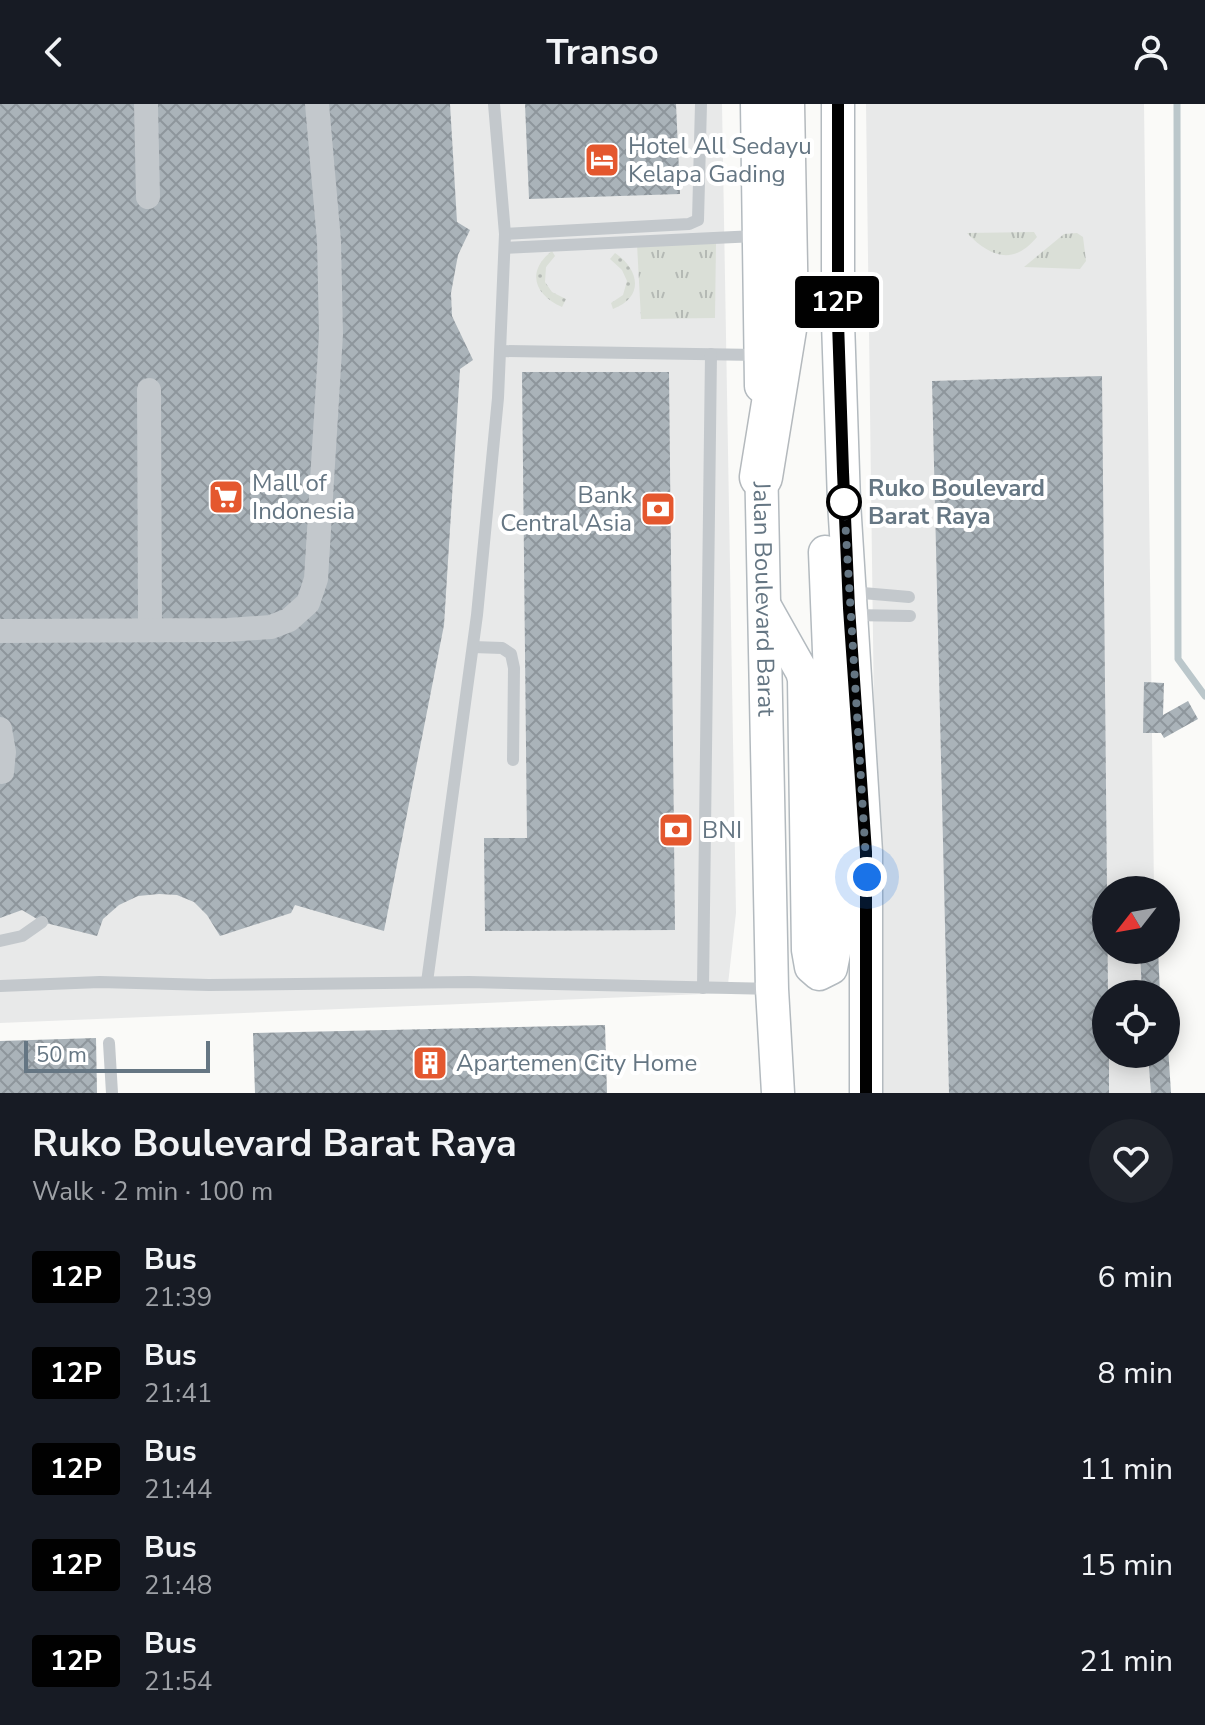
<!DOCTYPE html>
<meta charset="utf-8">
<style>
:root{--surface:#171b24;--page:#20242c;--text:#f1f3f6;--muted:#9ea1a6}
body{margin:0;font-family:"Nunito Sans",sans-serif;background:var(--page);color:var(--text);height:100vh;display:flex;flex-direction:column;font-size:30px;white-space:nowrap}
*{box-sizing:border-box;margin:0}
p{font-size:26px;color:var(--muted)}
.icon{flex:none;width:44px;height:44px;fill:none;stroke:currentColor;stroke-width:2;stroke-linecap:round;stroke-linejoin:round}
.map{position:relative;height:989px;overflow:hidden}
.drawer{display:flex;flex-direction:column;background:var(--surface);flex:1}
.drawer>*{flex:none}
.badge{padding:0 16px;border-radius:6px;font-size:28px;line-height:52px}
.needle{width:52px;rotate:239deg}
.fabs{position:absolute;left:1092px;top:772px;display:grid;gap:16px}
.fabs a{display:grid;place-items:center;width:88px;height:88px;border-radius:50%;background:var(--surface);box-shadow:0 4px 20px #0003;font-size:40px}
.scale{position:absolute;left:24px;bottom:20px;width:186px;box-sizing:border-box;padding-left:8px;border:4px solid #657683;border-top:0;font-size:22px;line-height:28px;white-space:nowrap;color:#657683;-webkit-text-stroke:6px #fff;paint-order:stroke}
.you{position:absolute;width:40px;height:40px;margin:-20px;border:6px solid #fff;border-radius:50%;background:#1a73e8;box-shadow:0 0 0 12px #1a73e833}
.map>.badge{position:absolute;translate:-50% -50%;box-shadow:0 0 0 4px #fff}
.round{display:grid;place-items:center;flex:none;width:84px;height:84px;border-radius:42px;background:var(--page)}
.overview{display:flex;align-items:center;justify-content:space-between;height:136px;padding:0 32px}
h1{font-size:38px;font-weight:700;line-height:60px}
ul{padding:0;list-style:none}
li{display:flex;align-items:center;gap:24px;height:96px;padding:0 32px}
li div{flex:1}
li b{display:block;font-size:30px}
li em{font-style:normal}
li .badge{min-width:88px;font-weight:700;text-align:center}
header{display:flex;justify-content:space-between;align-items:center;height:104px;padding:0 32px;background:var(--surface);font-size:36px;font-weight:700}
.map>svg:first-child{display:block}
.built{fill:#e8e9e9}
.grass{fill:url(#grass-tufts)}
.garden{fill:url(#garden-dots)}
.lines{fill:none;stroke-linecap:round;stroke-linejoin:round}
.stream{stroke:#bbc7cb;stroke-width:7}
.building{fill:url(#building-cross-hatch)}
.secondary-casing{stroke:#b3babf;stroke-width:35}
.highway-casing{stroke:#b4b9bd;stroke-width:45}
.lane{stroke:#c3c8cc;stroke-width:12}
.street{stroke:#c3c8cc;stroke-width:24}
.secondary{stroke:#fff;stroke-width:32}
.highway{stroke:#fff;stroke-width:42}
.line-casing{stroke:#fff;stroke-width:18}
.line{stroke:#010101;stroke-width:12}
.walk{stroke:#657683;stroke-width:8;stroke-dasharray:0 14.4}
.stop-dot{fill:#fff;stroke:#010101;stroke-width:4}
.labels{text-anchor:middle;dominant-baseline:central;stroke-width:8;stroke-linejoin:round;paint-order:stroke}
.poi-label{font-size:24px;fill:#657683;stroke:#fff;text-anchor:start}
.stop-label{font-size:24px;font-weight:bold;fill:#657683;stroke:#fff;text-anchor:start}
.street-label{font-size:24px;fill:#657683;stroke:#fff}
</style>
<header><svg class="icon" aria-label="back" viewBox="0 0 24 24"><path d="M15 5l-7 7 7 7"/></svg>Transo<svg class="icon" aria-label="person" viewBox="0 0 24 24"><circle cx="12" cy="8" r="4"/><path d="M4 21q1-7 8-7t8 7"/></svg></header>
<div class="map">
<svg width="1205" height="989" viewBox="0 0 1205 989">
<defs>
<pattern id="grass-tufts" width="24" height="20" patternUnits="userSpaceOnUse" patternTransform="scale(2)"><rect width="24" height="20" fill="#dadfd7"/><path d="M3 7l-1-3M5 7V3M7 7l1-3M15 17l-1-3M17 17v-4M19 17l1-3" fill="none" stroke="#b4b9b4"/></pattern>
<pattern id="garden-dots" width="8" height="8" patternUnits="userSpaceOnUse" patternTransform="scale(2)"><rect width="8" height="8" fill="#dadfd7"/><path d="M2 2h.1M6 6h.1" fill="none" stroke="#b4b9b4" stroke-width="1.8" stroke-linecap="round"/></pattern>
<pattern id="building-cross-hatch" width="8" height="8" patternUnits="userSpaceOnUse" patternTransform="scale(2)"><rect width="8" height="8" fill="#aab3b9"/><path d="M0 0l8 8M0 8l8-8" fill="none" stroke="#8e969c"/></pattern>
</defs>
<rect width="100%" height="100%" fill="#fafaf8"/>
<g class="built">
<polygon points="0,0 722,0 736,809 727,889 0,919"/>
<polygon points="866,0 1144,0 1154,786 1106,786 1106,846 1155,846 1156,890 1106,890 1106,950 1157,950 1157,989 879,989"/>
</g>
<g class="grass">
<path d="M1034,128L1037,133C1013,162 990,153 967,129Z"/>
<polygon points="1077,129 1083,133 1086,157 1080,165 1024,163 1064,130"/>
<polygon points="716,139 715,214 641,215 637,140"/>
</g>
<g class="garden">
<path d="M552,147L555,152L546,163L545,178L552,188L566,195L562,203C534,191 526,167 552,147Z"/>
<path d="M615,149C639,165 645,193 613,205L611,199L623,191L627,177L622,166L610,155Z"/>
</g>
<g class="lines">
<polyline class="stream" points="1177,0 1178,555 1205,592"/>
</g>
<g class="building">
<polygon points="0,0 450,0 457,118 470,126 458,151 451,189 452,212 473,256 460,265 444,521 384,827 295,801 291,809 220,832 207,811 194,798 177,791 159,790 138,792 119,801 103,815 97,832 42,818 22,806 0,814"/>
<polygon points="525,0 676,0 680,90 529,95"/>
<polygon points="522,268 669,268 675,826 485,827 484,734 527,734"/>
<polygon points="1102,272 1108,890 1106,890 1106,950 1109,950 1109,989 949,989 932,277"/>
<polygon points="1144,578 1164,579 1163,611 1188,597 1198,615 1164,634 1161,629 1143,629"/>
<polygon points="1140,846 1158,846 1160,890 1142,890"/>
<polygon points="605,921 607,989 255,989 253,929"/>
<polygon points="96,934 97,989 0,989 0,937"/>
<polygon points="1166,942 1168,942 1171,989 1151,989 1148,950 1166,950"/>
</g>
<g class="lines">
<defs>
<g id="secondary">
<polyline points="757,0 761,282"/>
<polyline points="838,0 838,218 844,398 866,748 866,989"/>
<path id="s1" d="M761,353L772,885L778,989"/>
<polyline points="766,504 802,568 804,575 808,846 811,863 819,870 831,864 834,849 837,746 825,448"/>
</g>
<polyline id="highway" points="761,373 787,213 783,0"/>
</defs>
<use href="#secondary" class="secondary-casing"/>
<use href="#highway" class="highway-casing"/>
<g class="lane">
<polyline points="505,130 689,120 698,116 701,0"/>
<polyline points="505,144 756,132"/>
<polyline points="500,247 758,251"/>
<polyline points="851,488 909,493"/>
<polyline points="852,511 910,512"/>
<polyline points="473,543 502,544 511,550 514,564 513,656"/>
<polyline points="0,837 22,832 42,818"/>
<polyline points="427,878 477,511 498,294 505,130 494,0"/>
<polyline points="0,882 100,878 209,881 469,878 772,885"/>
<polyline points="703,884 711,250"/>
<polyline points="109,939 112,989"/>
</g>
<g class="street">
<polyline points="146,0 148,93"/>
<polyline points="149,286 150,525"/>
<polyline points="0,527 228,526 271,523 289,516 308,499 316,475 331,230 329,137 317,0"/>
<polyline points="0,625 4,648 2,668"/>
</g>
<use href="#secondary" class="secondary"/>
<use href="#highway" class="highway"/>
</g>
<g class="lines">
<defs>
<polyline id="line" points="838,0 838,218 843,368 849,504 866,748 866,989"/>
</defs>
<use href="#line" class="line-casing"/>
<use href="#line" class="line"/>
<polyline class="walk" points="844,398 867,773"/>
</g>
<defs>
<symbol id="hotel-square" viewBox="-11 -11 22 22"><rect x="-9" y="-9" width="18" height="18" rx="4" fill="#e4572e" stroke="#fff"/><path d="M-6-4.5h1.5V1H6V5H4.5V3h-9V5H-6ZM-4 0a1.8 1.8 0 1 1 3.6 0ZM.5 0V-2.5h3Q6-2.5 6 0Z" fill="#fff"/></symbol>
<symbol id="supermarket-square" viewBox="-11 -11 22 22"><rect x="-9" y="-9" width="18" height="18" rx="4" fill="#e4572e" stroke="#fff"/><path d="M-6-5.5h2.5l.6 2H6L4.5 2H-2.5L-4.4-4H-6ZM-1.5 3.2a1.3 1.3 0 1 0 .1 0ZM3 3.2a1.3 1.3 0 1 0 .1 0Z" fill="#fff"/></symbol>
<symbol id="bank-square" viewBox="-11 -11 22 22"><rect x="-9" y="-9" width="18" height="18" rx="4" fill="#e4572e" stroke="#fff"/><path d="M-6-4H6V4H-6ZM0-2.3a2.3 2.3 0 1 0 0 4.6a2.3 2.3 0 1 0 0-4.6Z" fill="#fff"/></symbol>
<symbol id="building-square" viewBox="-11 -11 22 22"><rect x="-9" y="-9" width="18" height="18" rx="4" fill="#e4572e" stroke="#fff"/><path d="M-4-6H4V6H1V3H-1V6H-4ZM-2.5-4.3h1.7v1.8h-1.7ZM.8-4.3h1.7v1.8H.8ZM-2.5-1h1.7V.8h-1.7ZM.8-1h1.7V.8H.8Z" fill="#fff"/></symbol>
</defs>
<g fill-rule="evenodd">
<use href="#hotel-square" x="582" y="36" width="40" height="40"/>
<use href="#supermarket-square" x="206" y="373" width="40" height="40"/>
<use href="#bank-square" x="638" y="385" width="40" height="40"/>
<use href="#bank-square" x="656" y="706" width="40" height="40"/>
<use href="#building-square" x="410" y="939" width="40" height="40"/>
</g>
<circle class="stop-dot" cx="844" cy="398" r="16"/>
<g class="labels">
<g class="poi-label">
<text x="628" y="42">Hotel All Sedayu<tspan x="628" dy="28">Kelapa Gading</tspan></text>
<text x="252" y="379">Mall of<tspan x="252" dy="28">Indonesia</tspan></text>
<text x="632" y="391" text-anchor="end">Bank<tspan x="632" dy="28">Central Asia</tspan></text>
<text x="702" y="726">BNI</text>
<text x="456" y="959">Apartemen City Home</text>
</g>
<g class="stop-label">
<text x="868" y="384">Ruko Boulevard<tspan x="868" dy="28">Barat Raya</tspan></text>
</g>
<g class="street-label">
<text stroke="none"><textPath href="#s1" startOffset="142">Jalan Boulevard Barat</textPath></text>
</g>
</g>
</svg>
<div class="fabs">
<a><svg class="needle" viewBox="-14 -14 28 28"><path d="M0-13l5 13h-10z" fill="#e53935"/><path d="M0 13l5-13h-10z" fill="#9ea1a6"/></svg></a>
<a><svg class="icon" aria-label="locate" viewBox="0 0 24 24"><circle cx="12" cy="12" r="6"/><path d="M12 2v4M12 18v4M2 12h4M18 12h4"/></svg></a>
</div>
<div class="scale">50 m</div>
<div class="you" style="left:867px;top:773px"></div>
<b class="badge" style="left:837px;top:198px;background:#010101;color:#fff">12P</b>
</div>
<section class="drawer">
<div class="overview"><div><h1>Ruko Boulevard Barat Raya</h1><p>Walk · 2 min · 100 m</p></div><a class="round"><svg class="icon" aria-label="heart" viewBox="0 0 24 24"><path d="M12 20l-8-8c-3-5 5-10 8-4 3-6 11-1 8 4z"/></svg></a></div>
<ul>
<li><span class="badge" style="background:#010101;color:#fff">12P</span><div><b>Bus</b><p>21:39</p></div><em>6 min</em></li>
<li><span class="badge" style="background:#010101;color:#fff">12P</span><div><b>Bus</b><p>21:41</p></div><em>8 min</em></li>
<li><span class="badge" style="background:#010101;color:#fff">12P</span><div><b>Bus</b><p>21:44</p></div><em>11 min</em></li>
<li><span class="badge" style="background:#010101;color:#fff">12P</span><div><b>Bus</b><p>21:48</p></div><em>15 min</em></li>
<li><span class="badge" style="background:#010101;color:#fff">12P</span><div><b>Bus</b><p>21:54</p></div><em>21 min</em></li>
</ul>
</section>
